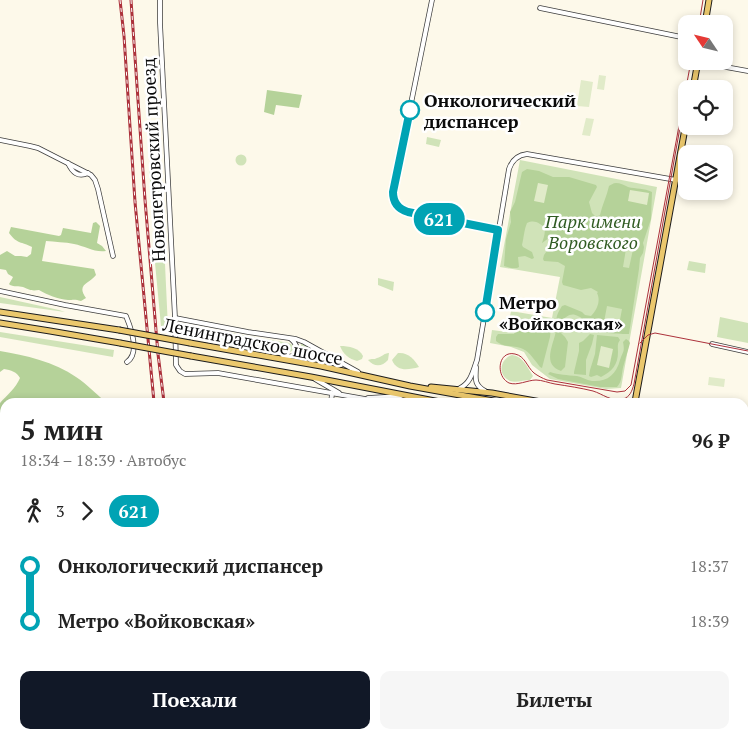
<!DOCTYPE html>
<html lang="ru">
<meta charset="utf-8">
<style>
:root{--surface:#fff;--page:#f6f6f6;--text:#222;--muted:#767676;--accent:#111827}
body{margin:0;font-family:"PT Serif",serif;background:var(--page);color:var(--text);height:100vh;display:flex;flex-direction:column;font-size:19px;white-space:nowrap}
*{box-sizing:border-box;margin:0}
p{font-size:16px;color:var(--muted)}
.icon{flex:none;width:28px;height:28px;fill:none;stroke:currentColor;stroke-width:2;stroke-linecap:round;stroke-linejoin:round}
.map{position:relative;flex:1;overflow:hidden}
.drawer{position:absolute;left:0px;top:398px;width:749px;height:341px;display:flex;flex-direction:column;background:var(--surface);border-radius:15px 15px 0 0;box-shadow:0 2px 8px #0003}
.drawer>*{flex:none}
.badge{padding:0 10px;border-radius:16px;font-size:18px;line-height:32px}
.needle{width:32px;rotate:305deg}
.controls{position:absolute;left:678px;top:15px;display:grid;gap:10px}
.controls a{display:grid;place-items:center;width:55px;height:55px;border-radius:10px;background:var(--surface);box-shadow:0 2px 8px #0003;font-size:25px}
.map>.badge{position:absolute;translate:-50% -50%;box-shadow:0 0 0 2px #fff}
.legs{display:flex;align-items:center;gap:8px;height:55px;padding:0 20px;font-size:16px}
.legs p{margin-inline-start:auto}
.overview{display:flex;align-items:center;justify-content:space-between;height:85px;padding:0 20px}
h1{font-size:28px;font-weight:800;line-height:38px}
.button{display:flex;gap:10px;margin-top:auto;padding:10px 20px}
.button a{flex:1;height:58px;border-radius:10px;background:var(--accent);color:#fff;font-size:20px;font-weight:800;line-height:58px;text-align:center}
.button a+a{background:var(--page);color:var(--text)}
ul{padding:0 20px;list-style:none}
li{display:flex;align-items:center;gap:18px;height:55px;font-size:19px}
li i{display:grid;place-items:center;width:8px;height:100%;margin:0 6px;background:currentColor}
li i::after{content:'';width:12px;height:12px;margin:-6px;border:4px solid;border-radius:50%;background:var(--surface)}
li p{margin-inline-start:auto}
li:first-child i{background:linear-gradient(#0000 50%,currentColor 0)}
li:last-child i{background:linear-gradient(currentColor 50%,#0000 0)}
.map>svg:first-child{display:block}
.green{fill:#d0e3b8}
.forest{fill:#b5d299;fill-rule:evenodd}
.pitch{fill:#e1ebc9}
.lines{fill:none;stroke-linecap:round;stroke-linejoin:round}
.minor-casing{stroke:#3e3e3e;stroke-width:5.5}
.major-casing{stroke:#1c1c1c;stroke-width:7}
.minor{stroke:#fff;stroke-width:4}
.major{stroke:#ebc86d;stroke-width:5}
.tram{stroke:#ac313b;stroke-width:1}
.rail-casing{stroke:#ac313b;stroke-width:3}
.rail{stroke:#fff;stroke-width:1;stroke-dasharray:4;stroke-linecap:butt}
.major-bridge-casing{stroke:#1c1c1c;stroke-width:7;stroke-linecap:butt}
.major-bridge{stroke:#ebc86d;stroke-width:5}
.line-1-casing{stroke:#fff;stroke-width:11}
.line-1{stroke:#00a3b4;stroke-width:8}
.stop-1-dot{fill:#fff;stroke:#00a3b4;stroke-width:2.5}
.labels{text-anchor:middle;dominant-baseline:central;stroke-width:5;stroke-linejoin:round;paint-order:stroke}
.stop-label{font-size:18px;font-weight:bold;fill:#0b0b0b;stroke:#fff;text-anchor:start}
.street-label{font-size:18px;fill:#0b0b0b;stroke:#fff}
.park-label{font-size:18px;font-style:italic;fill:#305b22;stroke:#fff}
</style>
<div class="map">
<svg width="748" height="738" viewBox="0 0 748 738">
<rect width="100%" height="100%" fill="#fdf9ea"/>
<g class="green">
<polygon points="427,137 441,140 439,147 426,144"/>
<circle cx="241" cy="160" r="5.5"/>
<polygon points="520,160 657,187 621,388 606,389 550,379 532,365 524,352 511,347 490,343 492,330 507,332 511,311 552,318 560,277 500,267"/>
<polygon points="149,168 151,168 151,169 157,169 158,178 161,179 168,328 161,326 155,263 157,259 157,253 160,252 160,249 156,249"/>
<polygon points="689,261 706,264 705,273 687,270"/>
<polygon points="378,278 394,282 393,291 378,285"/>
<polygon points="0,297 59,310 65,312 0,303"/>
<polygon points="720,317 748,323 748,343 717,337"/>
<polygon points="190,326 289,343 294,346 293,350 290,352 182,334 184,329"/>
<polygon points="0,332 114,350 113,357 0,337"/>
<polygon points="301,343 329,359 329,360 299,355 301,350"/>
<path d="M340,346C349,346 359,348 363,356L362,359L357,361C349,359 343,354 340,346Z"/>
<path d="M389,353L388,360C382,367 374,367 368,360C372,358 374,360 377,358C382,357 384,353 389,353Z"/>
<path d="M398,353C408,352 414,359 419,367C408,370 397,372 392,360Z"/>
<path d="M512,355C524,357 527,367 533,376L530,380C524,380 516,383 510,381C497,375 500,359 512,355Z"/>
<polygon points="748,591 748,618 744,624 744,596"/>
</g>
<g class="forest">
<polygon points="267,90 302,95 299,108 276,105 274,115 264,112"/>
<path d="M527,169L539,171L553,177H569L596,185L597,187L589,202L592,213L596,217L600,215C602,205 607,196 609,186C611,185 613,183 616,183C620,183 624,185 628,187C636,189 644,188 652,192L651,219L643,243L644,247L643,253L640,258L639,269L629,334C622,334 593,333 589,329C587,326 587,324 586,321C573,312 570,312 559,324L557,323C555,317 559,311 562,306L565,305L582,312L585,315L591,316C597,310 601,301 597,293L598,292L591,288L581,290L563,285L562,282L565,266L558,262L544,261L543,259L544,255L549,248L551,239L549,238L542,243C544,236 548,228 540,224C535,221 532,221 527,223C524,230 524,237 522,245L523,247L532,252L534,258L532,259L525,256L518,257L519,267L517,268H511L504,266L506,239L511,222L510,212L515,202L522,172ZM627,243L634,245L629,268L623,267ZM607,306L622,309L619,325L604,322Z"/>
<path d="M96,222L100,226L97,243L102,246L106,251C95,253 85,246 74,244C65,242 55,242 46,241L42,261L94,269L96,275C89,284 76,284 86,298L81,301C75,299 73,300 68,300C58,299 47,295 39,290C31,291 30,290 23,287C19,286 14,287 10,285L9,284L12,279L13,277L8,274L6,270L0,269V255L7,251L15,256H21L27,257L31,254L32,247C21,241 18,245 9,233L11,227L59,236L61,235L63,228L91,233L93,223Z"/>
<path d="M514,319L522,321H534L551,327L550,337L542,368L540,367C536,362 529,351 523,349C512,344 506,349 496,341V337L498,334H514L515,332L512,327L513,321Z"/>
<path d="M556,331H559L565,337L568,342L565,367L561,371C542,364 553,346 556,331Z"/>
<polygon points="590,334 594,335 592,344 586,360 586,375 574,374 574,372 579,351 579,343 583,341"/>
<path d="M597,335L618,337L620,340C617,344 618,346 618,352C618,365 612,371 601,377L597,375L591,377L589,376L590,370L595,354Z"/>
<path d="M626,339L629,341L630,343C628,351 626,356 624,364C621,372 623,381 617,387H600L558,379L548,374L550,372C559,375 567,375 577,376C582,377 586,380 592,381C607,382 616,375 620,360C623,351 625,352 623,342Z"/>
<path d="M0,351C25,355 55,362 76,377C87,384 96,394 106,402H5V605H0V403C7,395 16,388 20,378C17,372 11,370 4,369L0,372Z"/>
<polygon points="748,618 748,647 744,650 744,624"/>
<polygon points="9,734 203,734 205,738 0,738 0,736"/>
<polygon points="221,734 260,734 258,738 218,738"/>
<polygon points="555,734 582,734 579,738 561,738"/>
</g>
<g class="pitch">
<polygon points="599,75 606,76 604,90 597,89"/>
<polygon points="581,80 593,82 589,107 577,106"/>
<polygon points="586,118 594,119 590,136 582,135"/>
<polygon points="538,183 548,185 544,203 534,201"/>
<polygon points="630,190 649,193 647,205 628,201"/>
<polygon points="601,346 613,349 609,368 597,365"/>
<polygon points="709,377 725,379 724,387 708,385"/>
</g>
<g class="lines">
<defs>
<g id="minor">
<polyline points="160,0 160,23 175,318 176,365 180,371 185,374 218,373 382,402"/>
<path d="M432,0L393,192C393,200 396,206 404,211L498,230"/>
<polyline points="540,8 686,38"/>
<polyline points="698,62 748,71"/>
<polyline points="0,140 30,146 38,148 91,175 95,180 98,189 113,256"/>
<path d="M68,163C72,172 78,178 88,173"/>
<path d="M0,291L65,305L126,316C131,328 140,353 127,362"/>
<polyline points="175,318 248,332 296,339 304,342 358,372"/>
<polyline points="712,344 748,352"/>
<path d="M282,358L293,356L296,353C298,347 296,343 291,339"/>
<path d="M476,367C476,378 473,384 485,391"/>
<polyline points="315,379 339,393"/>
<path d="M460,388C471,383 473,371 477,360L509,169C512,160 518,155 527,154L676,180"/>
<polyline points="368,398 401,396"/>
<polyline points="331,402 332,394"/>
<polyline points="744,557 748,551"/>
<polyline points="345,734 350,738"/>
<polyline points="524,734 529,738"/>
<polyline points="485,738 489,734"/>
<polyline points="604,738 607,734"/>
</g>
<g id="major">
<polyline points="705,24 709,0"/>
<polyline points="693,89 698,61"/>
<polyline points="0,312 119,330"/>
<polyline points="0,323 50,331 120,343"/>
<polyline points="190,343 321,366 410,386 499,402"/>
<polyline points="191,356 311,377 440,402"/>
<polyline points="431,387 492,393 541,402"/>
<polyline points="635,402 686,123"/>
<polyline points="744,433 748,433"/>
<polyline points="744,449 748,450"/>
<polyline points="744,458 748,459"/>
<polyline points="744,476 748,477"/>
</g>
</defs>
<use href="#minor" class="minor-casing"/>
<use href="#major" class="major-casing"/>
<use href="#minor" class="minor"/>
<use href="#major" class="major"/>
<g class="tram">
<polyline points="699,24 703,0"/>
<path d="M686,94L634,384C632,391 630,397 623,399C611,402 603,394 593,391C581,388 568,386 555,384C549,383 542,380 536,380C528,380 517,386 509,383C495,376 498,350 515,354C525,356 527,367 534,373C538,376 542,378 547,380L617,392L625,391L631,385L691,61"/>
<polyline points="640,343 648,335 655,333 748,351"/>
</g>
<defs>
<g id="rail">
<polyline points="120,0 124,36 135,202 154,402"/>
<polyline points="131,0 145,200 158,354 164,402"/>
<polyline points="744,591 748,586"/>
<polyline points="285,734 288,738"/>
<polyline points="309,734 312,738"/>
<polyline points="625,738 629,734"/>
</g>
</defs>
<use href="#rail" class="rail-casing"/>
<use href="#rail" class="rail"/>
<defs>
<g id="major-bridge">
<polyline points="119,330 190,343"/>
<polyline points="120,343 191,356"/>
</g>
</defs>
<use href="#major-bridge" class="major-bridge-casing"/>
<use href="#major-bridge" class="major-bridge"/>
</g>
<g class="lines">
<defs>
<path id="line-1" d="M410,110L393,192C393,202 398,209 408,212L498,230L485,312"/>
</defs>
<use href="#line-1" class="line-1-casing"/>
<use href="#line-1" class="line-1"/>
</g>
<g class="stop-1-dot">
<circle cx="410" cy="110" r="9"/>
<circle cx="485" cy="312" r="9"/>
</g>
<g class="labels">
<g class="stop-label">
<text x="424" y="100">Онкологический<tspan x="424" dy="21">диспансер</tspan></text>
<text x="499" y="302">Метро<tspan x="499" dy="21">«Войковская»</tspan></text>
</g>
<g class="street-label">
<text transform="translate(153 160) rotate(-93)">Новопетровский проезд</text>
<text transform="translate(253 341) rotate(11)">Ленинградское шоссе</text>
</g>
<g class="park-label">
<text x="593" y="221">Парк имени<tspan x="593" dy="21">Воровского</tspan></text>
</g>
</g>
</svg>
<div class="controls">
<a><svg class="needle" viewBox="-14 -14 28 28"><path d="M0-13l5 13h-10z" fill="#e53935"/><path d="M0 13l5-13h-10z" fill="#767676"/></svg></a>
<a><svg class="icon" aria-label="locate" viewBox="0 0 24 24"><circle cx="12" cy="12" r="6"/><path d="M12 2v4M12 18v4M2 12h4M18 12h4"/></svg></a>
<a><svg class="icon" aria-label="layers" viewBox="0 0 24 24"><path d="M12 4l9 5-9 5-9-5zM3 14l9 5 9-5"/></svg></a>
</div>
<b class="badge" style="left:439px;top:219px;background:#00a3b4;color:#fff">621</b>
<section class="drawer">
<div class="overview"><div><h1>5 мин</h1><p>18:34 – 18:39 · Автобус</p></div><b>96 ₽</b></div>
<div class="legs"><svg class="icon" aria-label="walk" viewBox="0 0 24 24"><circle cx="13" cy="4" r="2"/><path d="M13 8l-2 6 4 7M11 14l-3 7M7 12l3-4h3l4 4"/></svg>3<svg class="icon" aria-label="forward" viewBox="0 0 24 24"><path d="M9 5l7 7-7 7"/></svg><b class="badge" style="background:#00a3b4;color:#fff">621</b></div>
<ul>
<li><i style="color:#00a3b4"></i><b>Онкологический диспансер</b><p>18:37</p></li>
<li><i style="color:#00a3b4"></i><b>Метро «Войковская»</b><p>18:39</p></li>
</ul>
<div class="button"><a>Поехали</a><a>Билеты</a></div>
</section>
</div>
